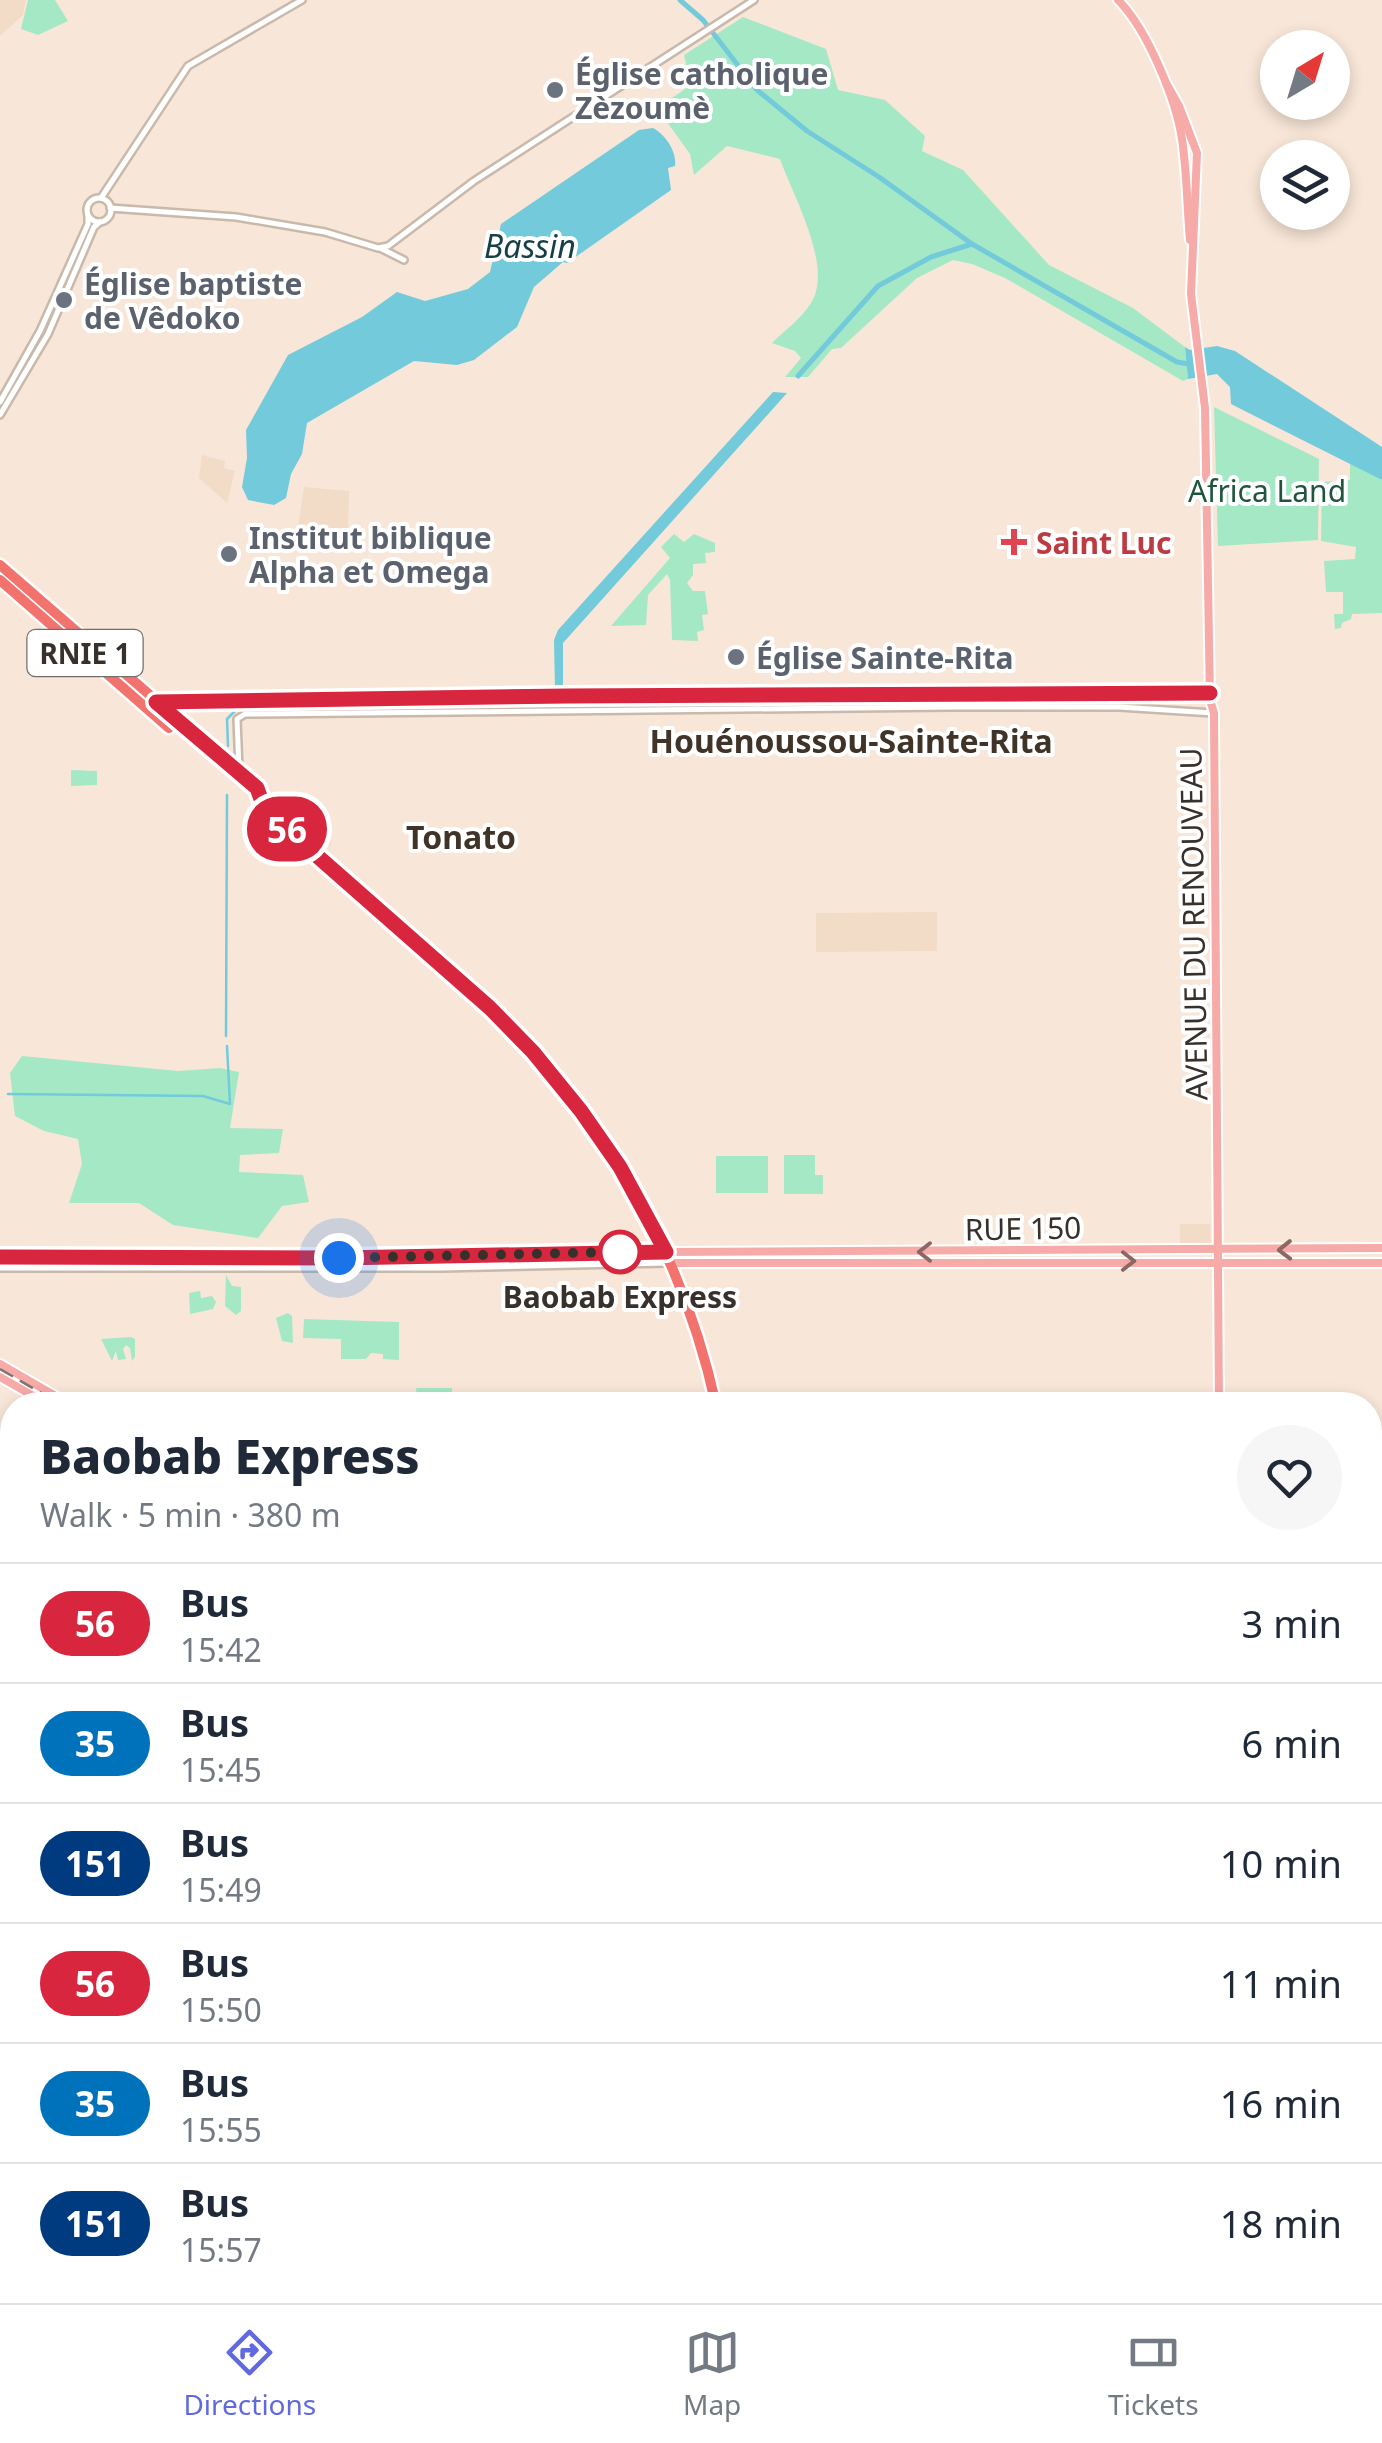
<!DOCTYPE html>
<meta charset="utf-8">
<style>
:root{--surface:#fff;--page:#f6f6f7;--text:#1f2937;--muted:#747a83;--line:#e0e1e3;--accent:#6169e1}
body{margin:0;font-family:"Noto Sans",sans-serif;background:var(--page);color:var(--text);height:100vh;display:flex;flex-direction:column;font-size:38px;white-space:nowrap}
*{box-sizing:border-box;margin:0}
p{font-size:32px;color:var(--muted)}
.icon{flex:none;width:55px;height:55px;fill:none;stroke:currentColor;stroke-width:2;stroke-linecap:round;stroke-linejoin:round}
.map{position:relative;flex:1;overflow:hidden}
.drawer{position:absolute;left:0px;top:1392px;width:1382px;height:912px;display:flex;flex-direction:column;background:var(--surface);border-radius:40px 40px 0 0;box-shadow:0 5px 15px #0003}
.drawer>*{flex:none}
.badge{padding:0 20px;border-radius:32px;font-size:35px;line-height:65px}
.needle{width:65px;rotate:38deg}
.tools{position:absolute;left:1260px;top:30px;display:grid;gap:20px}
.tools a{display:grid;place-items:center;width:90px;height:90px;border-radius:50%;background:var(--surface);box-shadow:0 5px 15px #0003;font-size:50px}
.you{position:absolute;width:50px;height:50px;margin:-25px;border:8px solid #fff;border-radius:50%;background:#1a73e8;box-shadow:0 0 0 15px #1a73e833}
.map>.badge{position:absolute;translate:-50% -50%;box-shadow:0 0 0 5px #fff}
.round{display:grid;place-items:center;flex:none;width:105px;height:105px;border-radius:52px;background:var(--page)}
.overview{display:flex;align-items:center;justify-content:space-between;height:170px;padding:0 40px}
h1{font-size:48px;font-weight:800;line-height:75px}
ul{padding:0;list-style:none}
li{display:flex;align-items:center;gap:30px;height:120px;padding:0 40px;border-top:2px solid var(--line)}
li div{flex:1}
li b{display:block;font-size:38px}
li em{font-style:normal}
li .badge{min-width:110px;font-weight:700;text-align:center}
.tabs{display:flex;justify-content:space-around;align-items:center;height:140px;border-top:2px solid var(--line);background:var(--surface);font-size:28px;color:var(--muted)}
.tabs a{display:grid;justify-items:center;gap:5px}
.tabs .current{color:var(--accent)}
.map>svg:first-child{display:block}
.built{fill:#f2dbc7}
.green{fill:#a5e8c5}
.water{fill:#72cadb}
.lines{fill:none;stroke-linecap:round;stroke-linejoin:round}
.stream{stroke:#72cadb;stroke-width:2.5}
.canal{stroke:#72cadb;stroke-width:5}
.minor-casing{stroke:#c9b9ab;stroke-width:10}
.major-casing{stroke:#fff;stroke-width:12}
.highway-casing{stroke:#fff;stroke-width:15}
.minor{stroke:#fff;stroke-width:5}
.major{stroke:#f7aba8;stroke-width:8}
.highway{stroke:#f2736e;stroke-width:10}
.rail{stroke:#80756c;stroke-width:2.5;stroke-dasharray:15 8;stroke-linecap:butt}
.oneway{stroke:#8d6763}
.line-casing{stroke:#fff;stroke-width:22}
.line{stroke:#d7263d;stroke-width:15}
.walk{stroke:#37302b;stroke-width:10;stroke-dasharray:0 18}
.worship-dot{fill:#6b7280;stroke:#fff;stroke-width:4}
.health-dot{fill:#e0444e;stroke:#fff;stroke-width:4}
.stop-dot{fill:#fff;stroke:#d7263d;stroke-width:5}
.labels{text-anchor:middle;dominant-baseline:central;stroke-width:8;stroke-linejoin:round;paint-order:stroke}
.shield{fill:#fff;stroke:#736e6b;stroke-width:2.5}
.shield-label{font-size:28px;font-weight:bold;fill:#37302b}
.worship-label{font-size:30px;font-weight:bold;fill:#5b616d;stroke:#fff;text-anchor:start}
.park-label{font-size:30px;fill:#1f553d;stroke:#fff}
.health-label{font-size:30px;font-weight:bold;fill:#be3a42;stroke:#fff;text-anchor:start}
.street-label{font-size:30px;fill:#37302b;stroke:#fff}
.stop-label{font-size:30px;font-weight:bold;fill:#37302b;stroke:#fff}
.water-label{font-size:32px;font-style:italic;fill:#163f47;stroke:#fff}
.neighbourhood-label{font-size:32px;font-weight:bold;fill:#403327;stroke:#fff}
</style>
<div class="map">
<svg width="1382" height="2303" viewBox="0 0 1382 2303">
<rect width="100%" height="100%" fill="#f8e7d8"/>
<g class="built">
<polygon points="0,0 26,0 23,15 0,36"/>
<polygon points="202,455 225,461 224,468 235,471 227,503 199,478"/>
<polygon points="304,487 349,491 348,529 298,527"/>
<polygon points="329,816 331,847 300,820 308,817"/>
<polygon points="937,912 937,951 816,952 816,913"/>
<polygon points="1180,1224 1210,1224 1211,1247 1180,1248"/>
<rect x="1370" y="1560" width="12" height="185"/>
<rect x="0" y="2159" width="12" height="41"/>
</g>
<g class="green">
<polygon points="28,0 55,0 68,21 38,35 21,29"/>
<path d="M743,17L826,49L838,90L885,100L925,136L922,151L963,170L1049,265L1133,308L1185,347L1188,379L1183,381L1005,278L972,264L953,260L917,278L841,348L832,349L808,377H785L801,358L795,351L772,343C784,331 802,318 811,303C834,267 793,196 780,159L727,146L694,175L690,154L657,108L691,85L684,55Z"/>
<polygon points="1214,407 1319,459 1318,540 1218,546"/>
<polygon points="1350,462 1382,480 1382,613 1352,614 1351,619 1342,623 1341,628 1335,629 1334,614 1343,614 1343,592 1326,592 1324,561 1355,559 1356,547 1321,541 1322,482 1350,480"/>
<polygon points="674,534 684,542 694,534 715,543 715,552 705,553 706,563 693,564 693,575 687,583 693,591 705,591 708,614 702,615 704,630 697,632 698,641 672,640 670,580 667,574 648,595 646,625 611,626 670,558 661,547"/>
<polygon points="71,770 97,771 97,785 71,786"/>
<polygon points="22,1056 178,1071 220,1068 239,1072 230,1128 283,1129 279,1153 240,1155 239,1172 303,1175 309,1202 282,1206 258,1238 173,1225 139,1203 69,1203 82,1164 78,1139 44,1131 15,1116 10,1073"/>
<polygon points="784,1155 815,1155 815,1175 823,1175 823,1194 784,1194"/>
<rect x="716" y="1156" width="52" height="37"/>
<polygon points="226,1275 232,1286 241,1287 241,1311 236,1315 225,1306"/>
<polygon points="200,1291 201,1298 212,1296 216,1302 213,1309 190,1314 189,1293"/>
<polygon points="288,1313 292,1316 293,1343 282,1341 276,1318"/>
<polygon points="304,1319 399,1322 399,1360 383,1359 383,1354 371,1353 366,1359 341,1359 341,1339 303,1338"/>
<polygon points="131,1337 135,1339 135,1357 132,1361 130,1348 126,1345 123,1349 126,1359 118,1360 116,1351 112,1361 101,1339"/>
<polygon points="416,1388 452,1388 451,1403 428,1405 424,1398 417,1398"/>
</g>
<g class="water">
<path d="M653,128C666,135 677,152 675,166L668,168L671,190L567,263L563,262L534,287L517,327L474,360L457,365L414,361L307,423L302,454L291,474L286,498L274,505L248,500L242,487L247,458L246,430L288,355L362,317L397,292L425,301L468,289L490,272L501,224L639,130Z"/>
<polygon points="1217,346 1235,351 1382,447 1382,480 1231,404 1230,387 1217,374 1188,379 1185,347 1190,350"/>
<polygon points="773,392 787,393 563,643 563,690 555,691 554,640 558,630"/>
</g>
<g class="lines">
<g class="stream">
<polyline points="354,706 540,705"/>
<polyline points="228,746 227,719 239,707 344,706"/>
<polyline points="226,1036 227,795"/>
<polyline points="8,1094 203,1096 230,1104 227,1046"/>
<polyline points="1370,1760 1382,1760"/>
</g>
<g class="canal">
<polyline points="680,0 703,20 757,90 807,131 879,177 972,244 1177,362 1189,364"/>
<polyline points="798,376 878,286 931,257 972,244"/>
</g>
<defs>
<g id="minor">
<polyline points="101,198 188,66 302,0"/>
<circle cx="99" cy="210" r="12"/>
<polyline points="110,208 236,217 325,232 378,248 388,246 474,181 754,0"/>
<polyline points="380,248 404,260"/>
<polyline points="0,402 40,331 88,224 88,215"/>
<polyline points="0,415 48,334 94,227 100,222"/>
<polyline points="163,702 568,696 1210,693"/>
<polyline points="239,769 237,719 245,714 952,707 1119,707 1213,713"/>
<polyline points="0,1257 491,1256 662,1251"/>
<polyline points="0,1268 442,1268 667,1263"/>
</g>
<g id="major">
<path d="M1118,0C1147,29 1176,99 1182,139C1187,172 1187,206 1190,240"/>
<polyline points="1166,83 1179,106 1197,153 1191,294 1205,408 1210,700 1214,713 1219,1405"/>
<polyline points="665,1252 1382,1248"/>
<polyline points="671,1263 1382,1263"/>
<polyline points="0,1364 71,1405"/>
<polyline points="0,1377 49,1405"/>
<polyline points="0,1753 12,1753"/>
<polyline points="1370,1756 1382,1755"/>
<polyline points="0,1767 12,1767"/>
<polyline points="1370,1768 1382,1768"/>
<polyline points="1370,2290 1382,2302"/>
<polyline points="448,2292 454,2303"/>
<polyline points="1221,2292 1221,2303"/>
<polyline points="1359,2292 1371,2303"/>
<polyline points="226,2303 227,2292"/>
<polyline points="234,2303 235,2292"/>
</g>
<g id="highway">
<path d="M0,565L257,788L265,809C316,855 367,901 419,946C457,980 497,1012 531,1050C623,1150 687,1272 716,1405"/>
<polyline points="0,580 169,728"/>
<polyline points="895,2292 897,2303"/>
<polyline points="904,2292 906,2303"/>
</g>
</defs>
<use href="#minor" class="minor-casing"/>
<use href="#major" class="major-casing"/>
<use href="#highway" class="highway-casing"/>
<use href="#minor" class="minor"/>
<use href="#major" class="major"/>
<use href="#highway" class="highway"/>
<g class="rail">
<polyline points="0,1369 62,1405"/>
<polyline points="213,2303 213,2292"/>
</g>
</g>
<defs><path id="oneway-chevron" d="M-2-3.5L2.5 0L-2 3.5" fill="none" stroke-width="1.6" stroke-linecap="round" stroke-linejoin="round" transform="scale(2.5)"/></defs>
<g class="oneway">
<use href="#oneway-chevron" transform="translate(1285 1250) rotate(179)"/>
<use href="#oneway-chevron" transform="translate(925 1252) rotate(180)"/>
<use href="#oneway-chevron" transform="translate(1128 1261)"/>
</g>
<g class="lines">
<defs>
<polyline id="line" points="0,1257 339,1258 666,1252 620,1167 581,1111 533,1052 490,1008 265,810 257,788 156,702 568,696 1210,693"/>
</defs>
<use href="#line" class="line-casing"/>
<use href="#line" class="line"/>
<polyline class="walk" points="339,1258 620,1252"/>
</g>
<g class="worship-dot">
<circle cx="555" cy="90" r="10"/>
<circle cx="64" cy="300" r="10"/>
<circle cx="229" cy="554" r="10"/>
<circle cx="736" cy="657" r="10"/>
</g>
<path class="health-dot" d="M1009 527h10v10h10v10h-10v10h-10v-10h-10v-10h10z"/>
<circle class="stop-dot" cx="620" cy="1252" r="20"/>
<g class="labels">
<rect class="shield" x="27.5" y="630" width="115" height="46" rx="8"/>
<g class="shield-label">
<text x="85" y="653">RNIE 1</text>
</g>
<g class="worship-label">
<text x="575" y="73">Église catholique<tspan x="575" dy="34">Zèzoumè</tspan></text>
<text x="84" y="283">Église baptiste<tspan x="84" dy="34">de Vêdoko</tspan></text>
<text x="249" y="537">Institut biblique<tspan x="249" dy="34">Alpha et Omega</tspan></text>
<text x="756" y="657">Église Sainte-Rita</text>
</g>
<g class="park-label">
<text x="1267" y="490">Africa Land</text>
</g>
<g class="health-label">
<text x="1036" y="542">Saint Luc</text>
</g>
<g class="street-label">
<text transform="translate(1193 924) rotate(-91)">AVENUE DU RENOUVEAU</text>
<text transform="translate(1023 1228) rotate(-1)">RUE 150</text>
</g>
<g class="stop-label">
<text x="620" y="1296">Baobab Express</text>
</g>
<g class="water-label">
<text x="530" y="245">Bassin</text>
</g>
<g class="neighbourhood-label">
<text x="851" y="740">Houénoussou-Sainte-Rita</text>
<text x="461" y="836">Tonato</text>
</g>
</g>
</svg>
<div class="tools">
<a><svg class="needle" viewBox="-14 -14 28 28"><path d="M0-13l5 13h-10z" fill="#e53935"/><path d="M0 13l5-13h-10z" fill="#747a83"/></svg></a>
<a><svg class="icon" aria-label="layers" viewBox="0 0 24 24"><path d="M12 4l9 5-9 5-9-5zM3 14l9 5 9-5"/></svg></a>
</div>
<div class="you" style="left:339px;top:1258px"></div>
<b class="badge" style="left:287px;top:829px;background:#d7263d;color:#fff">56</b>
<section class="drawer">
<div class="overview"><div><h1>Baobab Express</h1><p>Walk · 5 min · 380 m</p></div><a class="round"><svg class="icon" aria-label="heart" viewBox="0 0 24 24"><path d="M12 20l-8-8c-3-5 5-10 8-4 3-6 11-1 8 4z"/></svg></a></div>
<ul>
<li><span class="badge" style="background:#d7263d;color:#fff">56</span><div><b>Bus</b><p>15:42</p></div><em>3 min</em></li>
<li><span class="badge" style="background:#0072bc;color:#fff">35</span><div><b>Bus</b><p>15:45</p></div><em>6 min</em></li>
<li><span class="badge" style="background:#003b80;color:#fff">151</span><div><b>Bus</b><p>15:49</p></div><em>10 min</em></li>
<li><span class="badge" style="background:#d7263d;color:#fff">56</span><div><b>Bus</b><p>15:50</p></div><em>11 min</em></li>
<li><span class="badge" style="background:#0072bc;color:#fff">35</span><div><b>Bus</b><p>15:55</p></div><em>16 min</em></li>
<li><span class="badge" style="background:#003b80;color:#fff">151</span><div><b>Bus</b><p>15:57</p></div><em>18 min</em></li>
</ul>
</section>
</div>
<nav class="tabs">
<a class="current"><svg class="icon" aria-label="directions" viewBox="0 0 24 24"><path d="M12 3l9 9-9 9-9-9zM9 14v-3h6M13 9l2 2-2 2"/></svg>Directions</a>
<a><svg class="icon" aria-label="map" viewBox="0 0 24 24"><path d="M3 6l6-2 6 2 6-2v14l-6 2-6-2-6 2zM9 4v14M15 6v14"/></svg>Map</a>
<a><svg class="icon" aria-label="tickets" viewBox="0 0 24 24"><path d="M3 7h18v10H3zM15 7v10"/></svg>Tickets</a>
</nav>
